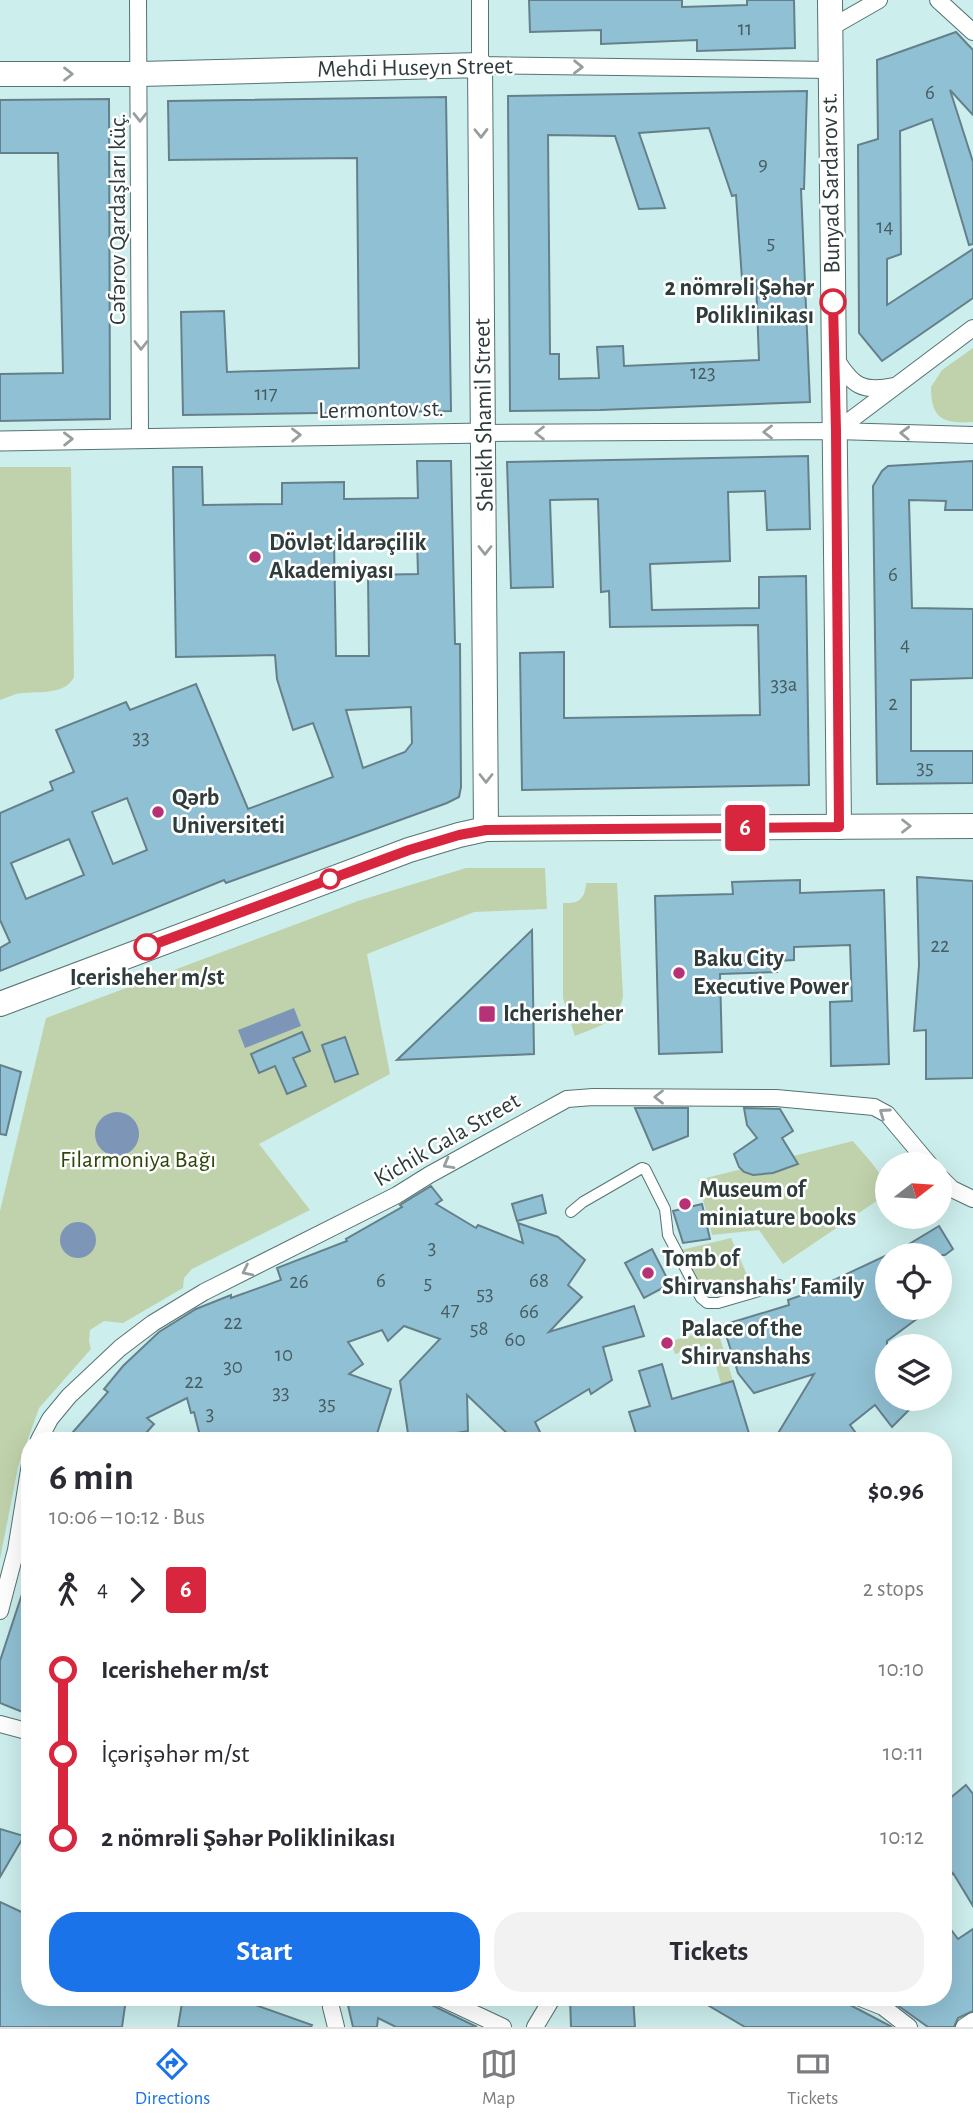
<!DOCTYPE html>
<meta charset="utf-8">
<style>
:root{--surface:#fff;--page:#f2f2f3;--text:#2b2b33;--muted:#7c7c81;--line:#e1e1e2;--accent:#1a73e8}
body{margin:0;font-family:"Alegreya Sans",sans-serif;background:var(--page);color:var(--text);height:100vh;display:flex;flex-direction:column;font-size:26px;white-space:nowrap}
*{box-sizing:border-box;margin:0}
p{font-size:23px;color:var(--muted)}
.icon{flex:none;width:38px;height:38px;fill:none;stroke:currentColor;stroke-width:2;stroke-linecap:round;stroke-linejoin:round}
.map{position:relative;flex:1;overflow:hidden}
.side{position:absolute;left:21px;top:1432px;width:931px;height:574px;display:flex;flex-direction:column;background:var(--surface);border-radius:28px;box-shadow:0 7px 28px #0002}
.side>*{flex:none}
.badge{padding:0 14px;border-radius:5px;font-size:24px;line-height:46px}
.needle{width:46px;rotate:73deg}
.tools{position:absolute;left:875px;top:1152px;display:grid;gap:14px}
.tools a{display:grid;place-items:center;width:77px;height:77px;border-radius:50%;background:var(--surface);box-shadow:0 7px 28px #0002;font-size:35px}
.map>.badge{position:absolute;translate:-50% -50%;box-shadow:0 0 0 4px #fff}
.legs{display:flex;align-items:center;gap:10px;height:77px;padding:0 28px;font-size:23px}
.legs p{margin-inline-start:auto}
.overview{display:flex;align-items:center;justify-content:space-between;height:119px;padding:0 28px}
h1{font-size:38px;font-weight:700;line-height:52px}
.primary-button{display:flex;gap:14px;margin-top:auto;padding:14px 28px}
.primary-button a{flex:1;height:80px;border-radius:28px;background:var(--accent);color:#fff;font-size:28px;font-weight:700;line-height:80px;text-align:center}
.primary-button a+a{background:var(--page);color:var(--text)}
ul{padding:0 28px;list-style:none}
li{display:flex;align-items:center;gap:24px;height:84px;font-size:26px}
li i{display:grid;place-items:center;width:10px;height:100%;margin:0 9px;background:currentColor}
li i::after{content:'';width:18px;height:18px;margin:-9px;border:5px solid;border-radius:50%;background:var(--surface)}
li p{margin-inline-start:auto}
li:first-child i{background:linear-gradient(#0000 50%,currentColor 0)}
li:last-child i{background:linear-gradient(currentColor 50%,#0000 0)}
.dock{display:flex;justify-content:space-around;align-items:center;height:98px;border-top:2px solid var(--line);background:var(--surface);font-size:19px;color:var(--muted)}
.dock a{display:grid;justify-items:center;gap:4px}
.dock .selected{color:var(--accent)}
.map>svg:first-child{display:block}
.green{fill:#c0d2ab}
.water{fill:#7d95b6}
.building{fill:#90c0d3;stroke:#65808b;stroke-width:2;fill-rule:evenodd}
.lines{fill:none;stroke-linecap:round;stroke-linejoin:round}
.pedestrian-casing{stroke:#557371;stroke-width:12}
.minor-casing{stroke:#557371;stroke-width:18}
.tertiary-casing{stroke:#557371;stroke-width:21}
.primary-casing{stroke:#557371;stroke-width:26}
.pedestrian{stroke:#fff;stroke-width:10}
.minor{stroke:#fff;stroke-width:16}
.tertiary{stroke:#fff;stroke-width:19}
.primary{stroke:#fff;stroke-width:24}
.oneway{stroke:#979e9e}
.line-1-casing{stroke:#fff;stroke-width:16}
.line-1{stroke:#d7263d;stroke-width:10}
.stop-1-dot{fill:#fff;stroke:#d7263d;stroke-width:3.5}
.poi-dot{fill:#b63175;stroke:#fff;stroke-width:2.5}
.labels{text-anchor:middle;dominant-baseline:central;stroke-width:5;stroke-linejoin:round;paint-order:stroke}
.number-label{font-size:21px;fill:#475d62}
.street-label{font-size:24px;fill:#2f3c3c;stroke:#fff}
.stop-label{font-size:24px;font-weight:bold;fill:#2f3c3c;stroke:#fff;text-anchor:end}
.poi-label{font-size:24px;font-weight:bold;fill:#2f3c3c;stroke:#fff;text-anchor:start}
.park-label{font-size:24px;fill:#304509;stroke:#fff}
</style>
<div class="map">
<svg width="973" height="2027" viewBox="0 0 973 2027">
<rect width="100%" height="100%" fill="#cceeec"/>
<g class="green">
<path d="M973,348V422C943,424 931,419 931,387L942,370Z"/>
<path d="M0,467H71L74,677C64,697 35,690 16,694C11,696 5,698 0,700Z"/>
<polygon points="466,868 545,868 547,909 474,912 367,954 390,1074 259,1144 310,1210 192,1269 184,1278 183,1288 123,1323 104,1321 90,1330 89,1341 91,1349 39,1408 18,1467 0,1559 0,1211 46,1018 358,901"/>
<path d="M586,883H617L623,996C618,1024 598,1026 575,1036L563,998V903C579,904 585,899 586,883Z"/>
<path d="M853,1141C864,1155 887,1176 887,1194L783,1264L759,1230L712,1235L698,1180Z"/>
<polygon points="731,1238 750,1282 704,1295 681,1250"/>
<polygon points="717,1328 733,1381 721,1384 710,1344 675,1354 671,1341"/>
</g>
<g class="water">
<polygon points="294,1008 301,1026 245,1048 238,1030"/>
<circle cx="117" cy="1134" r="22"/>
<circle cx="78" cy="1240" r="18"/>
</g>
<g class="building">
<polygon points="529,0 682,0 682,7 747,5 747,0 794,0 795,48 697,51 697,40 601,44 601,30 530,32"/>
<polygon points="956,32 973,50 973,115 950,90 973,162 973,244 969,245 932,119 900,131 901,254 887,259 887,305 973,249 973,298 882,361 859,333 858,145 878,139 877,60"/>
<path d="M807,91L804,189H801L810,402L600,410L510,411L508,96ZM709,128L732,196L736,195L742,279L756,280L759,360L624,366L623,346L597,347L599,378L559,379V354H550L548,135L615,136L639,209L665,208L639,133Z"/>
<polygon points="446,97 451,411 183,415 181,312 224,311 227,372 359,368 357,158 169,160 168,101"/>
<polygon points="109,99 110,419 0,421 0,374 63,373 58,153 0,153 0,100"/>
<polygon points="808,456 810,529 767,530 765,491 728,492 730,561 650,564 652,610 759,608 759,577 806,576 809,785 522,790 520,653 564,652 564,718 760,715 758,625 610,627 609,591 601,592 598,499 550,500 553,587 511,588 507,462"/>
<path d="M417,461H451L455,644H460L461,787L459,797L447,803L226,883L224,880L0,971V948L10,942L0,920V813L53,790L50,782L74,772L56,730L126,702L130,710L196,684L248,809L333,777L313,723L293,730L277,679L275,655L176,657L173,467H202L203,505L282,504V483L344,482V499L418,498ZM417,539L418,574L368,575L369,656H336L334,540ZM411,707L412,743L405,752L363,768L346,710ZM127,798L147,850L113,864L92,812ZM69,839L84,875L26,899L11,863Z"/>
<polygon points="973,461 973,510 945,510 946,501 909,500 912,608 973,609 973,678 911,680 911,751 973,751 973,783 877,784 873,486 882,471 888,466"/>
<polygon points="917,877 973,881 973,1078 926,1079 926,1030 914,1031 919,965"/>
<polygon points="800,880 800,893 884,890 889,1064 831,1066 830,1002 852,1001 850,945 794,947 794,960 776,961 777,972 720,974 722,1052 659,1054 655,896 733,894 732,882"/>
<polygon points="532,930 534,1054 397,1060 465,995"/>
<polygon points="302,1032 310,1051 293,1058 306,1086 287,1094 275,1066 259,1073 251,1054"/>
<polygon points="345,1037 358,1074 335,1082 322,1045"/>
<polygon points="0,1065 21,1072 6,1135 0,1134"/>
<polygon points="635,1108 688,1108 688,1136 653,1150"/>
<polygon points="744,1108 780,1109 793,1131 782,1138 798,1164 773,1173 753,1175 744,1172 739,1167 734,1154 757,1138 747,1125"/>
<polygon points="431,1186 442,1200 436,1204 476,1228 478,1225 523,1243 518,1223 558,1237 585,1260 568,1285 582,1297 549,1332 634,1306 644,1336 603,1347 612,1380 591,1394 589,1389 535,1422 544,1440 514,1440 467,1395 468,1431 456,1433 457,1440 409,1440 400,1381 440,1339 404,1326 388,1341 382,1330 348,1342 363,1364 349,1374 391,1389 375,1440 201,1440 194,1412 191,1413 187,1398 147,1418 154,1424 140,1440 66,1440 108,1392 104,1389 123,1366 159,1332 196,1309 231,1295 231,1298 281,1280 277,1268 347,1241 346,1239 402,1207 400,1205"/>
<polygon points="542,1195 546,1213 517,1221 512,1204"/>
<polygon points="702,1204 710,1239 683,1243 673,1211"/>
<polygon points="939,1226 953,1249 945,1255 891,1255"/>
<polygon points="652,1249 670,1284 644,1298 625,1263"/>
<polygon points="887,1255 887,1307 933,1307 887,1341 887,1398 899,1398 909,1410 892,1427 875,1405 850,1425 861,1440 774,1440 814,1374 754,1393 738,1373 723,1325 789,1305 788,1300 820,1289 819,1287"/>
<polygon points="662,1364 672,1399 733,1381 751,1440 638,1440 629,1412 650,1406 639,1371"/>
<polygon points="26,1582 30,1582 30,1715 0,1703 0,1661"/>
<polygon points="966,1785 973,1794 973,1906 953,1873 943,1885 943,1804"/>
<polygon points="0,1829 24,1836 0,1877"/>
<polygon points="0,1902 30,1916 30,1997 112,1997 126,1999 122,2027 0,2027"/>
<polygon points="943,1919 958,1939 973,1929 973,2011 958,2018 954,2027 928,2027 886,1997 943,1997"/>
<polygon points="183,1997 233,1997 312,2025 311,2027 178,2027"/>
<polygon points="346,1997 415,1997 477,2027 396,2027 378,2018 377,2027 353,2027"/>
<polygon points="570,1997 633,1997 635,2027 571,2027"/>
<polygon points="694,1997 835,1997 892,2027 745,2027"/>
</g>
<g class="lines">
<defs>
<polyline id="pedestrian" points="571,1212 583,1202 642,1168 645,1169 665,1209 668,1235 701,1298 707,1303 718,1303 779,1285"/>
<g id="minor">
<polyline points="138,0 140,437"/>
<polyline points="480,0 480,65 830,70"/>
<polyline points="938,0 973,32"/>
<polyline points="830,28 879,0"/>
<path d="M836,359C852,385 862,393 894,386"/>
<polyline points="836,431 973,328"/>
<polyline points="485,433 836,431 973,435"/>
<polyline points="940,1177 952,1189 973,1199"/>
<polyline points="39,1440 50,1419 69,1396 120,1348 153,1323 204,1292 397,1195 429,1175 567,1099 593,1097 776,1098 874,1107 887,1114 929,1164"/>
<polyline points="0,1611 16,1550 30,1464"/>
<polyline points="0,1724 30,1732"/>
<polyline points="332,1997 331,2007 336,2027"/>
<polyline points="439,1997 503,2027"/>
<polyline points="858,1997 883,2007 909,2027"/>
<polyline points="535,2027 553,1997"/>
<polyline points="964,2027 973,2021"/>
</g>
<polyline id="tertiary" points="0,441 485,433"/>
<g id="primary">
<polyline points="830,0 839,827"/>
<polyline points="0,74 140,74 480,65 486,829"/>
<polyline points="0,1004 409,850 459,835 486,829 973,826"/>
</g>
</defs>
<use href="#pedestrian" class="pedestrian-casing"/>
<use href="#minor" class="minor-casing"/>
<use href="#tertiary" class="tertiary-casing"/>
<use href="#primary" class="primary-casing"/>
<use href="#pedestrian" class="pedestrian"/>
<use href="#minor" class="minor"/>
<use href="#tertiary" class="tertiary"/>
<use href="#primary" class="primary"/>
</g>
<defs><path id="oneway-chevron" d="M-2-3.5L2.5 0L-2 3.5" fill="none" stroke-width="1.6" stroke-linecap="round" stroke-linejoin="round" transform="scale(1.75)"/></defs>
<g class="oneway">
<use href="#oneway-chevron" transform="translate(578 67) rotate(1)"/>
<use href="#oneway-chevron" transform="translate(68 74)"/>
<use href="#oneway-chevron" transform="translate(140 117) rotate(90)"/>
<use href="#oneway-chevron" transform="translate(481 133) rotate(89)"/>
<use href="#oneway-chevron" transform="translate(141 345) rotate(90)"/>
<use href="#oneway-chevron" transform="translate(768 432) rotate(180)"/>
<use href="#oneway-chevron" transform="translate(540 433) rotate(180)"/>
<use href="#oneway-chevron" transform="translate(905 433) rotate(-178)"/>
<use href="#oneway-chevron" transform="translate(296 435) rotate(-1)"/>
<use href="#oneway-chevron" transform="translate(68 439) rotate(-1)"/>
<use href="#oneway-chevron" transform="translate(485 550) rotate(90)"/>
<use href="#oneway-chevron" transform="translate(486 778) rotate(90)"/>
<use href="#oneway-chevron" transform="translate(906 826)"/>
<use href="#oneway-chevron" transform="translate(659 1097) rotate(-180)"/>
<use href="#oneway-chevron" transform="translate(884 1113) rotate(-145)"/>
<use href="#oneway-chevron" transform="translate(448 1164) rotate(151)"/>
<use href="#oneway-chevron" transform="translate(247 1271) rotate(154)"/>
</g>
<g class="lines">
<defs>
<polyline id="line-1" points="147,947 409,850 459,835 486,830 839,827 836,431 833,302"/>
</defs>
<use href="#line-1" class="line-1-casing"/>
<use href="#line-1" class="line-1"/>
</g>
<g class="stop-1-dot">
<circle cx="833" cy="302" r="12"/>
<circle cx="330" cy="879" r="9"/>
<circle cx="147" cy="947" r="12"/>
</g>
<g class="poi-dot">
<circle cx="255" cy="557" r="7"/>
<circle cx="158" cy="812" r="7"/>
<circle cx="679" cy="973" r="7"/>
<rect x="478" y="1005" width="18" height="18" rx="3.5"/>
<circle cx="685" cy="1204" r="7"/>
<circle cx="648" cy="1273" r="7"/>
<circle cx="667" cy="1343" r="7"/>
</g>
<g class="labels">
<g class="number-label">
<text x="745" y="28">11</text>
<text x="930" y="92">6</text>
<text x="763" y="163">9</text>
<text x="885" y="226">14</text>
<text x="771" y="242">5</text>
<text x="703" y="372">123</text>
<text x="266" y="393">117</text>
<text x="893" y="574">6</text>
<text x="905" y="644">4</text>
<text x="784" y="684">33a</text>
<text x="893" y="703">2</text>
<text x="141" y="737">33</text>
<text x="925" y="767">35</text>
<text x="940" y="945">22</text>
<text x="432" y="1247">3</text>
<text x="381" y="1280">6</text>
<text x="539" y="1280">68</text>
<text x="299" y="1281">26</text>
<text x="428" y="1282">5</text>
<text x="485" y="1293">53</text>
<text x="450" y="1309">47</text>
<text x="529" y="1311">66</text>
<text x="233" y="1322">22</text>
<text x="479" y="1328">58</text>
<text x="515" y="1339">60</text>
<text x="284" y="1354">10</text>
<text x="233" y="1366">30</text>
<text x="194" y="1381">22</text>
<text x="281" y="1392">33</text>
<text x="327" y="1403">35</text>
<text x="210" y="1413">3</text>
</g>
<g class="street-label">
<text transform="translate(415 68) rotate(-1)">Mehdi Huseyn Street</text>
<text transform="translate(831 183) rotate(-91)">Bunyad Sardarov st.</text>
<text transform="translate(118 219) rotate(-90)">Cəfərov Qardaşları küç.</text>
<text transform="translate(381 410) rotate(-1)">Lermontov st.</text>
<text transform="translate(484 415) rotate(-91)">Sheikh Shamil Street</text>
<text transform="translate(447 1140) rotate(-30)">Kichik Gala Street</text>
</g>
<g class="stop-label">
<text x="814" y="288">2 nömrəli Şəhər<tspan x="814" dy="28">Poliklinikası</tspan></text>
<text x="147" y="978" text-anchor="middle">Icerisheher m/st</text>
</g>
<g class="poi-label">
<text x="269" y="543">Dövlət İdarəçilik<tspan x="269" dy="28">Akademiyası</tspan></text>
<text x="172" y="798">Qərb<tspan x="172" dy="28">Universiteti</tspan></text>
<text x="693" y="959">Baku City<tspan x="693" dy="28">Executive Power</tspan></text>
<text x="503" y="1014">Icherisheher</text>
<text x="699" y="1190">Museum of<tspan x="699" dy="28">miniature books</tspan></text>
<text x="662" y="1259">Tomb of<tspan x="662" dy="28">Shirvanshahs' Family</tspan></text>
<text x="681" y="1329">Palace of the<tspan x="681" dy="28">Shirvanshahs</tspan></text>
</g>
<g class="park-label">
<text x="138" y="1160">Filarmoniya Bağı</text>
</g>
</g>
</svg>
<div class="tools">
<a><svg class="needle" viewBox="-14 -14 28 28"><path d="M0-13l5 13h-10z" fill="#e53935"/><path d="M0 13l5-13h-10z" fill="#7c7c81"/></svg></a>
<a><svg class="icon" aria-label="locate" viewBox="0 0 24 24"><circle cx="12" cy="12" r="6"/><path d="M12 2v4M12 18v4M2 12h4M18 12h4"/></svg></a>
<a><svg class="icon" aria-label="layers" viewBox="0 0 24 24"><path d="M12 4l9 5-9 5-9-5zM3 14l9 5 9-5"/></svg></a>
</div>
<b class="badge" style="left:745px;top:828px;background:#d7263d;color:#fff">6</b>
<section class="side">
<div class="overview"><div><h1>6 min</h1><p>10:06 – 10:12 · Bus</p></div><b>$0.96</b></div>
<div class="legs"><svg class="icon" aria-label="walk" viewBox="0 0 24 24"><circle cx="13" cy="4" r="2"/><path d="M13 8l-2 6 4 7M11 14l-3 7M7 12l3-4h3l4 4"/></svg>4<svg class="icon" aria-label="forward" viewBox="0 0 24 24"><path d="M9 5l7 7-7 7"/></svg><b class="badge" style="background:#d7263d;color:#fff">6</b><p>2 stops</p></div>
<ul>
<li><i style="color:#d7263d"></i><b>Icerisheher m/st</b><p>10:10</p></li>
<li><i style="color:#d7263d"></i><span>İçərişəhər m/st</span><p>10:11</p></li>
<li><i style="color:#d7263d"></i><b>2 nömrəli Şəhər Poliklinikası</b><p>10:12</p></li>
</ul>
<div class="primary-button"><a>Start</a><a>Tickets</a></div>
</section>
</div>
<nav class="dock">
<a class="selected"><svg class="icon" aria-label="directions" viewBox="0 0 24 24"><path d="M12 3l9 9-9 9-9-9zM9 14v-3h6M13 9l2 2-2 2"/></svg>Directions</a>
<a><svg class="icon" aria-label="map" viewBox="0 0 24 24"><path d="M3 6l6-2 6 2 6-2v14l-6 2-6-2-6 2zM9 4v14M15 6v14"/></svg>Map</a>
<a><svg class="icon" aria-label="tickets" viewBox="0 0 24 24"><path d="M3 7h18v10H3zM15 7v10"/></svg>Tickets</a>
</nav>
